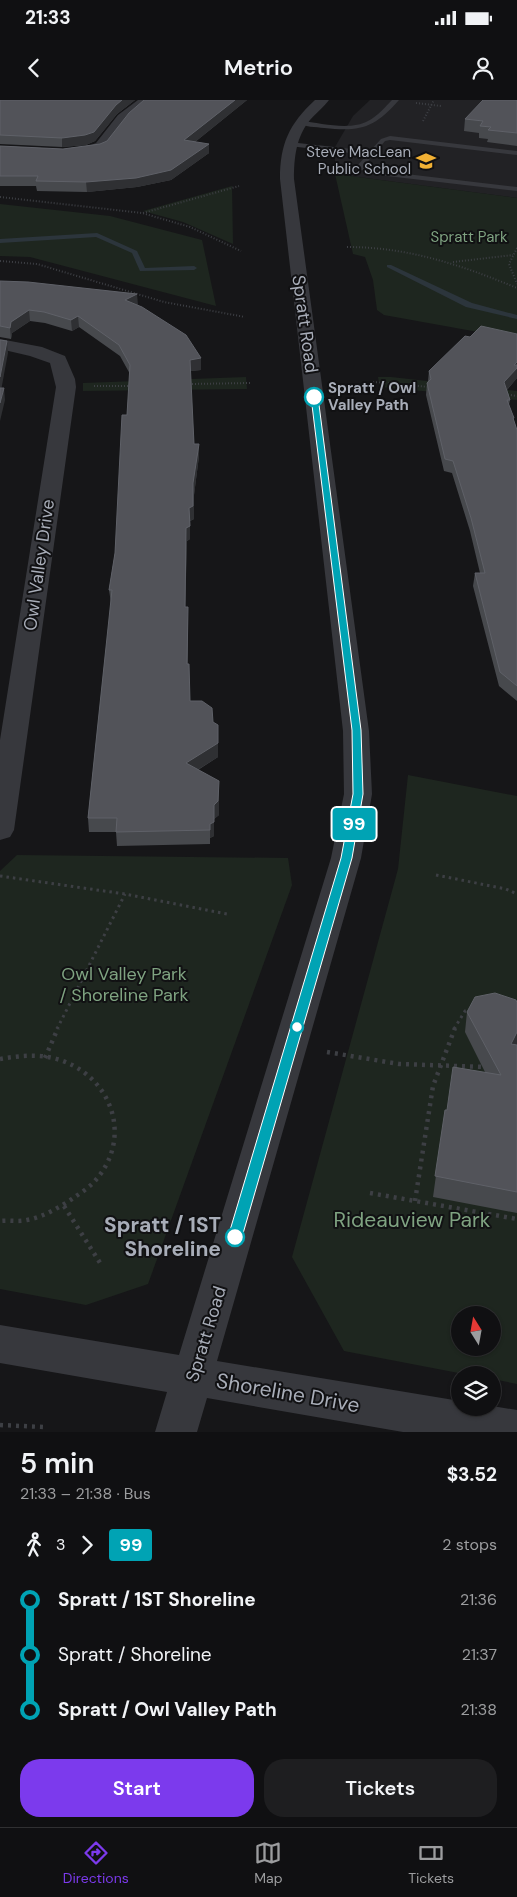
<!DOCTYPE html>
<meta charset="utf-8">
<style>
:root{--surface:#101012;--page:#1e1e20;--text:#f1f3f6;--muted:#9c9d9f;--line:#303032;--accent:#7c3aed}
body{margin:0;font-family:"DM Sans",sans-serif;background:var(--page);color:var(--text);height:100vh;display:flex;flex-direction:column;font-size:19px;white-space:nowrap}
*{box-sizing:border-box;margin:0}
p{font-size:16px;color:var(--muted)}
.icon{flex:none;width:28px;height:28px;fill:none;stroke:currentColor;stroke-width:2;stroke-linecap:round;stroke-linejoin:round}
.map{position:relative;height:1332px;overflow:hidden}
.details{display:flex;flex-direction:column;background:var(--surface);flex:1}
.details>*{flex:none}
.badge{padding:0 10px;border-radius:4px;font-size:18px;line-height:32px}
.needle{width:32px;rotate:349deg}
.tools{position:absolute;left:451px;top:1206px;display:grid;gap:10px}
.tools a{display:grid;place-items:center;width:50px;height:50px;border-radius:50%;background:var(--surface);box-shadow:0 1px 4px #0004,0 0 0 1px var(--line);font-size:25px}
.map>.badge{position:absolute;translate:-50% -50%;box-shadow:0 0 0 2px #fff}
.legs{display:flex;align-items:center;gap:8px;height:55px;padding:0 20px;font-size:16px}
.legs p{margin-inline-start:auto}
.summary{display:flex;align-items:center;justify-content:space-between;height:85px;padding:0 20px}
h1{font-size:28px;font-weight:600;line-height:38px}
.button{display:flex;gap:10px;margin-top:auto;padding:10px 20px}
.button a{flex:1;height:58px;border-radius:20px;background:var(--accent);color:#fff;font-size:20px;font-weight:600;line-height:58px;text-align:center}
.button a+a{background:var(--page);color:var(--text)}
ul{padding:0 20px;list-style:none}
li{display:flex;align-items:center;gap:18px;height:55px;font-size:19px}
li i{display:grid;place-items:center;width:8px;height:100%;margin:0 6px;background:currentColor}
li i::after{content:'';width:12px;height:12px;margin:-6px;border:4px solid;border-radius:50%;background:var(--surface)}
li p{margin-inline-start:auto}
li:first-child i{background:linear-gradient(#0000 50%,currentColor 0)}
li:last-child i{background:linear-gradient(currentColor 50%,#0000 0)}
.status{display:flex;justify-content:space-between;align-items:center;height:35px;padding:0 25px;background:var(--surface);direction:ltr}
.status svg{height:14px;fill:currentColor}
header{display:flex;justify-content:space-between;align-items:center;height:65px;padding:0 20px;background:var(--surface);font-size:22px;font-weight:600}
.tabs{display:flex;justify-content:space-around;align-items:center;height:70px;border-top:1px solid var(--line);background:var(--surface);font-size:14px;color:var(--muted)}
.tabs a{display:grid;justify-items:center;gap:2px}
.tabs .selected{color:var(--accent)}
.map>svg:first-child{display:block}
.built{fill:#222225}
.green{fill:#1e261f;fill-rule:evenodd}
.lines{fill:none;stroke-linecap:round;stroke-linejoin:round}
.stream{fill:#2c353c;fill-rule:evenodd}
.path-far2{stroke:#3d3f44;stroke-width:2;stroke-dasharray:1 2;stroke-linecap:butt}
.path-far1{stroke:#3d3f44;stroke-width:3;stroke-dasharray:2.5 4;stroke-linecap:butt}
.path{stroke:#3d3f44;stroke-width:4.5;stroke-dasharray:3 5;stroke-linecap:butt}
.service{fill:#37383d;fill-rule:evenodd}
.minor{fill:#37383d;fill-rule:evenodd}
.tertiary{fill:#37383d;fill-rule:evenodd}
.wall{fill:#47494d}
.shaded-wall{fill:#2f3033}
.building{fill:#525359;stroke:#5f6168}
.line-1{fill:#00a3b4;stroke:#fff}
.stop-1-dot{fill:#fff;stroke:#00a3b4;stroke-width:2.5}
.labels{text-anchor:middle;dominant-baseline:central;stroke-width:4;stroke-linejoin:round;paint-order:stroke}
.far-poi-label{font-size:15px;fill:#a8adb8;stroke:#111113;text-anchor:end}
.far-park-label{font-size:15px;fill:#7fa381;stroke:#111113}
.far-stop-label{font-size:15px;font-weight:bold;fill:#a8adb8;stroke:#111113;text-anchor:start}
.street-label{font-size:18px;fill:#a8adb8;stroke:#111113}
.park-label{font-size:18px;fill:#7fa381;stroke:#111113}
.near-park-label{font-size:21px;fill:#7fa381;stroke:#111113}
.near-stop-label{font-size:21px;font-weight:bold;fill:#a8adb8;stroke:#111113;text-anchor:end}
.near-street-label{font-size:21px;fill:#a8adb8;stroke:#111113}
</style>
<div class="status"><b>21:33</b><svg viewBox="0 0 49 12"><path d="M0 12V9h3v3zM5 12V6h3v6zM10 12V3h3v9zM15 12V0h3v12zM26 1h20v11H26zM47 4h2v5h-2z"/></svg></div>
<header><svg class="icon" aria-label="back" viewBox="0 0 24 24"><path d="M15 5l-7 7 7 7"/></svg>Metrio<svg class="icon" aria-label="person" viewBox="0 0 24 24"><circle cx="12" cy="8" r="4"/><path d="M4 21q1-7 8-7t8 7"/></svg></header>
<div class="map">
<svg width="517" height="1332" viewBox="0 0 517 1332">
<rect width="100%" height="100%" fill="#161618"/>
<polygon class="built" points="370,0 517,0 517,98 335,74 335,47 353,16"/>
<g class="green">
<polygon points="335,74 517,98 517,239 384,215 377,210 373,180 365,157 353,154"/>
<polygon points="232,86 233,144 183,122 143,111"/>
<polygon points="0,104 110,116 202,140 216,206 30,157 0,156"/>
<polygon points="246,277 247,289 83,291 83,283"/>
<polygon points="378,277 391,277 517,291 517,300 380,287"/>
<path d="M408,675L517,696V1284L493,1279L492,1275H469L344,1251L292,1157L398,769ZM460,1215H492V1248H460Z"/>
<polygon points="17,755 288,758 292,785 148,1184 86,1205 0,1189 0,771"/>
</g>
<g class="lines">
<g class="stream">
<polygon points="97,133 137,151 145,168 194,166 197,168 194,170 140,171 132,153 96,137 0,143 0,139"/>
<polygon points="387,165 391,165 472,203 517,215 517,219 466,207 387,167"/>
</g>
<g class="path-far2">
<polyline points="416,3 441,6"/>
<polyline points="423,21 434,0"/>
<polyline points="0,97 142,113 190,127 241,151"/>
<polyline points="143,113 239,86"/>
<path d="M347,147C408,147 461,165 517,188"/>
<polyline points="517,148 509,164 517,184"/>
<polyline points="0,161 37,164 164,202 245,217"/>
<polyline points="453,162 513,155"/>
<polyline points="373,282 429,287"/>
<polyline points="189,284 250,283"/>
<polyline points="94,286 133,286"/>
<polyline points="505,294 517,296"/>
</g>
<g class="path-far1">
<polyline points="436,775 506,789 517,794"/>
<polyline points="0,776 125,794 227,814"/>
<polyline points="57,929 125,794"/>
<polyline points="454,929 465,911 471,909"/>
</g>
<g class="path">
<polyline points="327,952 399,964 487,967"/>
<polyline points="45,958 58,928"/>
<path d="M0,959C17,956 36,954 53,958C111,972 136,1038 93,1083C87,1089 79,1094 72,1099C58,1108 43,1117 27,1120C18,1122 9,1120 0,1121"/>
<polyline points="370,1093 517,1119"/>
<polyline points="415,1101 433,986 455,928"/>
<polyline points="64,1106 102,1166"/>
<polyline points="0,1325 43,1327"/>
</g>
<g class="service">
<path d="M392,0H399C374,28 361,32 324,28C316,27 304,27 298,23L301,21C321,23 350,31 368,21C378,16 385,7 392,0Z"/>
<polygon points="390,36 517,51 517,55 390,40 385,41 364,66 372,70 517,87 517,91 370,74 356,67 367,55 289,46 286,44 289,42 370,51 381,39"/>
</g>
<g class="minor">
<path d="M138,0H152L128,21L106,49L100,52L64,57L0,54V46C25,47 74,54 96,43L118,15Z"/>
<polygon points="0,239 42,247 65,256 75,279 76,287 14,730 10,737 0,740 0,640 56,287 50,263 30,256 0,249"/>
</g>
<path class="tertiary" d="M315,0H329C324,7 316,13 310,20C296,37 294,58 294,79L369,631L372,694L361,758L217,1261L460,1301V1308L492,1306L517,1310V1332H403L207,1298L197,1332H155L167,1292L0,1263V1225L179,1255L331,758L344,694L343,631L280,79C280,44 289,24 315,0Z"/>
</g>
<g class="wall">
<polygon points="0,0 135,0 117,14 95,41 86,45 62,47 0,44"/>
<polygon points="144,0 247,0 195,42 209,53 171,80 137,87 87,92 37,91 36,86 0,86 0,46 63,49 100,44 107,41"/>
<polygon points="517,0 517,46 487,42 488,39 479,38 479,33 464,31 465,19"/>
<polygon points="0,181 137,194 137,205 201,270 190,271 194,344 199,356 194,395 194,419 190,421 190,439 187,441 185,507 188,520 188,564 190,601 213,622 218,657 198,670 219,715 214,719 214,736 210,738 210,744 117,746 116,732 89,732 88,718 111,503 109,490 115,453 127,315 130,274 120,256 79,227 72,231 45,223 30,221 12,233 11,239 0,237"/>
<polygon points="470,237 517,278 507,290 510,300 509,305 514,318 514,321 517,330 517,601 499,586 473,486 475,473 480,473 470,431 452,373 444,371 426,295 427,283 428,281 429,271"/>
<polygon points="517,903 517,1113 433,1097 445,1010 447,1010 485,972 465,932 467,912"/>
</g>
<g class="shaded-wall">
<polygon points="122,0 135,0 117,14 95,41 86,45 62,47 62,38 116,5"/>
<polygon points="235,0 247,0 185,50 184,40"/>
<polygon points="209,44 209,53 171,80 137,87 87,92 86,82"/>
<polygon points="137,194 138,205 125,211 125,200"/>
<polygon points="29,210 30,221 12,233 11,239 10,228 11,222"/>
<polygon points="78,216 79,227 72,231 71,220"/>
<polygon points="7,241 8,253 0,296 0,277"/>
<polygon points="201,258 201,270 190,271 190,260"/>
<polygon points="517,262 517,278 503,294 504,282 514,265"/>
<polygon points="4,288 5,300 0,321 0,303"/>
<polygon points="199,344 199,356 194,395 194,419 190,421 189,408"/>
<polygon points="190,426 190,439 187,441 185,520 185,507 186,428"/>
<polygon points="188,507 188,577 187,564"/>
<polygon points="218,625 218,657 186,677 186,663"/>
<polygon points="219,681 219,715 214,719 214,736 210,738 210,744 210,724"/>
<polygon points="517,932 517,945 511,944"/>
</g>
<g class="building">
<polygon points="0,0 122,0 116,5 94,32 85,35 62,38 0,35"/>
<polygon points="144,0 235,0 184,40 209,44 171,70 136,78 86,82 36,81 38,76 0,76 0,46 63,49 100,44 107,41 129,13"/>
<polygon points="483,0 517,0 517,33 488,30 491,27 480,26 483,21 465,19"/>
<polygon points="0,181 28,182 137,194 125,200 142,207 186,235 201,258 190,260 194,344 199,344 193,383 193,406 189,408 190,426 186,428 185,507 188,507 187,564 189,564 190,601 202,601 212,608 213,622 218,625 218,643 186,663 219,681 218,701 214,705 214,722 210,724 210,730 116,732 117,718 88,718 112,490 109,490 115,453 122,315 127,315 130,265 119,245 78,216 71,220 44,212 29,210 11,222 10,228 0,226"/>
<polygon points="481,226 517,234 517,262 514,265 517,265 517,268 504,282 510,300 507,300 514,318 513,318 517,330 517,586 500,572 475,473 485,473 471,418 453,361 445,359 427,283 431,279 429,271 465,236 470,237"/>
<polygon points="0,240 7,241 0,277"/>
<polygon points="0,288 4,288 0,303"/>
<polygon points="495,893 516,900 517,903 517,932 511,944 517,945 517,1092 435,1076 445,1010 447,1010 453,967 501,975 467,912 475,897"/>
</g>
<polygon class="line-1" points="314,295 318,297 361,630 363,694 352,758 242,1137 240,1141 235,1143 230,1141 228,1137 341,758 353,694 352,630 311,297"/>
<defs>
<symbol id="school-bare" viewBox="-9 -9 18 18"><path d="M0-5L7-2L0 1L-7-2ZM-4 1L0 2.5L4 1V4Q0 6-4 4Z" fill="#f2b134" stroke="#111113" stroke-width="2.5" paint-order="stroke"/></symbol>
</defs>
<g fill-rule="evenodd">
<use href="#school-bare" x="412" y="47" width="28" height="28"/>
</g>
<g class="stop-1-dot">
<circle cx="314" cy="297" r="9"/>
<circle cx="297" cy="927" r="6"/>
<circle cx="235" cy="1137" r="9"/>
</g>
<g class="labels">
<g class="far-poi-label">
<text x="411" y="52">Steve MacLean<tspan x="411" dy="17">Public School</tspan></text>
</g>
<g class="far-park-label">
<text x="469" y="137">Spratt Park</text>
</g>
<g class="far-stop-label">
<text x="328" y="288">Spratt / Owl<tspan x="328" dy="17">Valley Path</tspan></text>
</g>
<g class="street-label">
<text transform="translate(305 224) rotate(82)">Spratt Road</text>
<text transform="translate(39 465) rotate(-82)">Owl Valley Drive</text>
<text transform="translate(206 1234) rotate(-73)">Spratt Road</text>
</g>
<g class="park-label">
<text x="124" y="874">Owl Valley Park<tspan x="124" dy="21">/ Shoreline Park</tspan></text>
</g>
<g class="near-park-label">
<text x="412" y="1120">Rideauview Park</text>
</g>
<g class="near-stop-label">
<text x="221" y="1125">Spratt / 1ST<tspan x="221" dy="24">Shoreline</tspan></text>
</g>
<g class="near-street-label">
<text transform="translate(288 1293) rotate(10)">Shoreline Drive</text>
</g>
</g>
</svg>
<div class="tools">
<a><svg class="needle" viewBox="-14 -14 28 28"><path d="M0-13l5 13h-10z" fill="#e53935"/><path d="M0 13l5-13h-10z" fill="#9c9d9f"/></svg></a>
<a><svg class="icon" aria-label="layers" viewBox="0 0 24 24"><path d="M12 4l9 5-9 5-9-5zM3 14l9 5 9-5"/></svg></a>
</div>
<b class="badge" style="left:354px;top:724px;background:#00a3b4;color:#fff">99</b>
</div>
<section class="details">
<div class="summary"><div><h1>5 min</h1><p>21:33 – 21:38 · Bus</p></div><b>$3.52</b></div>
<div class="legs"><svg class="icon" aria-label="walk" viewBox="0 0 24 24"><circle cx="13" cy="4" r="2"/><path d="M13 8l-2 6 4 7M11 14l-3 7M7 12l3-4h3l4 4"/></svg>3<svg class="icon" aria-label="forward" viewBox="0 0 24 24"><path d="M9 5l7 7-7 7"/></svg><b class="badge" style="background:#00a3b4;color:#fff">99</b><p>2 stops</p></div>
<ul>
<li><i style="color:#00a3b4"></i><b>Spratt / 1ST Shoreline</b><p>21:36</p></li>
<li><i style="color:#00a3b4"></i><span>Spratt / Shoreline</span><p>21:37</p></li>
<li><i style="color:#00a3b4"></i><b>Spratt / Owl Valley Path</b><p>21:38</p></li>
</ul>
<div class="button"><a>Start</a><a>Tickets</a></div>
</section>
<nav class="tabs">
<a class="selected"><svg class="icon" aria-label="directions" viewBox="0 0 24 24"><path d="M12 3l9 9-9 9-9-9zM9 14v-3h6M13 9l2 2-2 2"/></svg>Directions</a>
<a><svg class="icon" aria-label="map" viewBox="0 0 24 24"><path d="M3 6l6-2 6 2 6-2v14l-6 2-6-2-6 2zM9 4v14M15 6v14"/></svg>Map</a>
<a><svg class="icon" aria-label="tickets" viewBox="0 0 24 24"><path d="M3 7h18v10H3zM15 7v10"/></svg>Tickets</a>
</nav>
